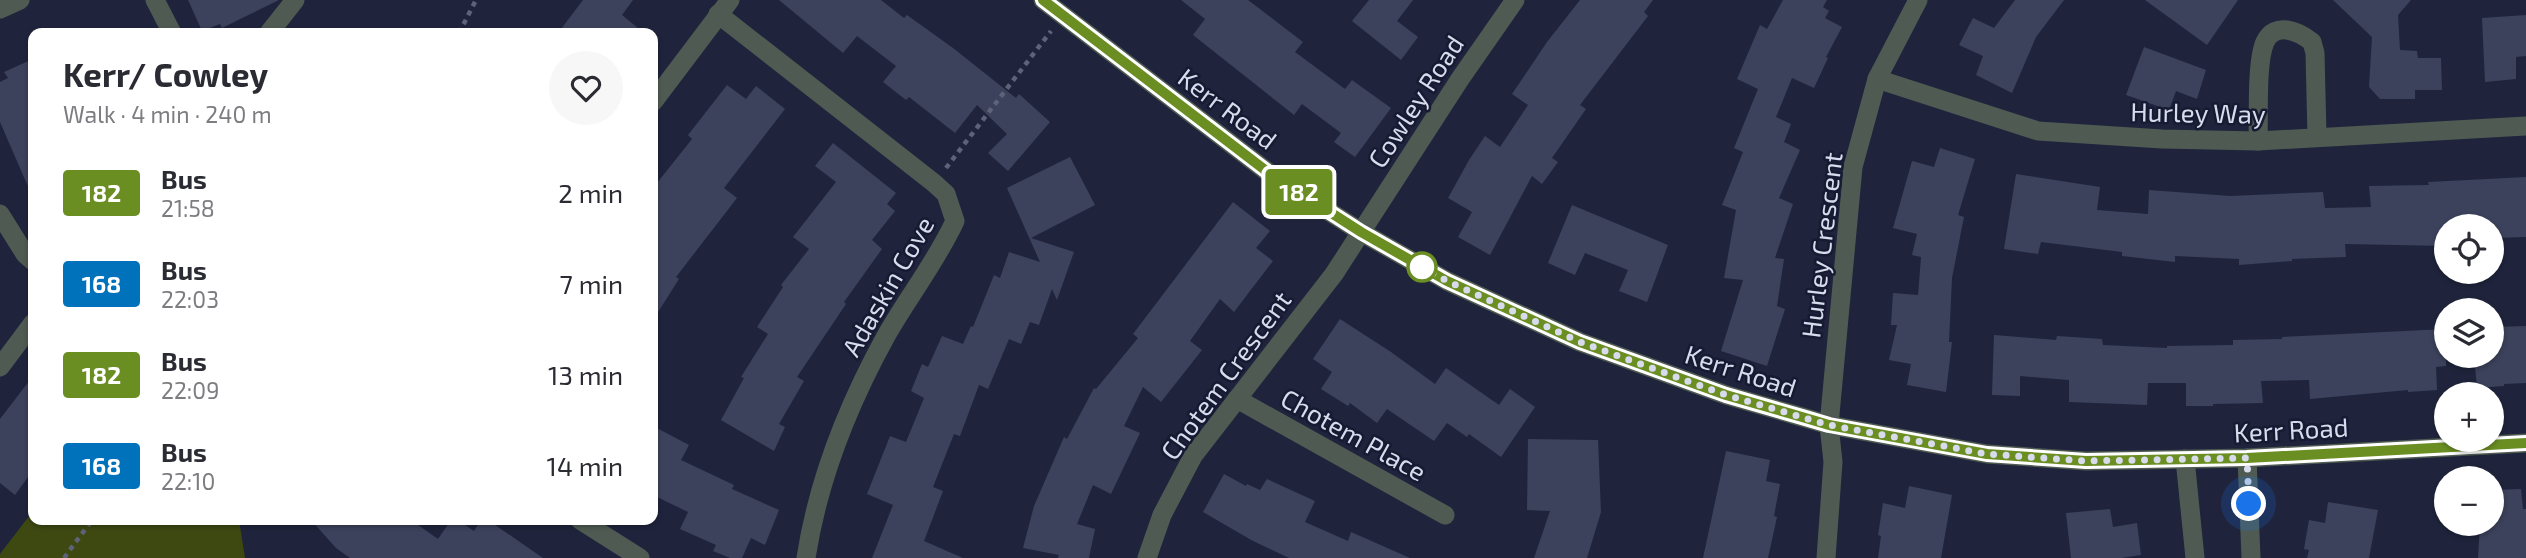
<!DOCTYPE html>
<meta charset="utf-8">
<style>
:root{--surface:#fff;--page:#f7f7f7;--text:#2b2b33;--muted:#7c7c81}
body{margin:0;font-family:"Exo 2",sans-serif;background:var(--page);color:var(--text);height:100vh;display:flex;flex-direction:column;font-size:26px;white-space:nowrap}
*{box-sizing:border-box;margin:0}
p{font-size:23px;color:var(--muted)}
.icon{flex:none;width:38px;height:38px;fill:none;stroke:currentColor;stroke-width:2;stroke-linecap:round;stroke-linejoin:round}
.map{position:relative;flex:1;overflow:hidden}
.details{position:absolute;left:28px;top:28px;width:630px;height:497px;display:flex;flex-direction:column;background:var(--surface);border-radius:14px;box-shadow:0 2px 5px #0004}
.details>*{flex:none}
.badge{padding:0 14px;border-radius:5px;font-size:24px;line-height:46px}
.buttons{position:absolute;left:2434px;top:214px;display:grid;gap:14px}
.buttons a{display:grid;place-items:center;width:70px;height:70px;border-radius:50%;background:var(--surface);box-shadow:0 2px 5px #0004;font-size:35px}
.you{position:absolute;width:35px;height:35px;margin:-18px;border:5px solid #fff;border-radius:50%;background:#1a73e8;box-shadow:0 0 0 10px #1a73e833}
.map>.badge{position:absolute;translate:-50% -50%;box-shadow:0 0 0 4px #fff}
.round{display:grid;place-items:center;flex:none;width:74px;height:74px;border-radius:37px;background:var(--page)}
.headline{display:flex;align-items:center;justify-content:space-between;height:119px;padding:0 35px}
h1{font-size:33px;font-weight:700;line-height:52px}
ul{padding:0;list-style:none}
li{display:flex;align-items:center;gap:21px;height:91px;padding:0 35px}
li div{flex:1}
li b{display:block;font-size:26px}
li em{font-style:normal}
li .badge{min-width:77px;font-weight:700;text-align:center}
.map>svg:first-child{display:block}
.green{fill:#3e4912}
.building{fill:#3c425c}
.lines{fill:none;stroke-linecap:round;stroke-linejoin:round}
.path{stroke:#5e6378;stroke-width:4.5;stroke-dasharray:5 5;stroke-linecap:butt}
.minor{stroke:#4f5b52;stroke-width:19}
.tertiary{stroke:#4f5b52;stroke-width:19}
.line-casing{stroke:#fff;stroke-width:16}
.line{stroke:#6b8e23;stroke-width:10}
.walk{stroke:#d7dbec;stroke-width:7;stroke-dasharray:0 12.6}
.stop-dot{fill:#fff;stroke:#6b8e23;stroke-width:3.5}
.labels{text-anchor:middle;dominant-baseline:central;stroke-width:5;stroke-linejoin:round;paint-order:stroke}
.street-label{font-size:26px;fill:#d7dbec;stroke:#161a32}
</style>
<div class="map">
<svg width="2526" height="558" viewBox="0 0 2526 558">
<rect width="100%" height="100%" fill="#1f243c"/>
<polygon class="green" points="33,511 33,520 239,520 245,558 0,558 0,554"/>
<g class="building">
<polygon points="188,0 279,0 222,28 220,24 202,31"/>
<polygon points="583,0 633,0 622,15 644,33 558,33"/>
<polygon points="779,0 881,0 904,18 907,15 953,48 1016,98 1019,94 1050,122 1008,171 988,153 1007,134 977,105 955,133 909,97 906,100 883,82 896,66 857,36 843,53"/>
<polygon points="1181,0 1248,0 1303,42 1295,52 1345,89 1352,80 1391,108 1355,157 1334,142 1341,133 1302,104 1294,115 1193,35 1205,19"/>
<polygon points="1369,0 1413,0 1397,21 1418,37 1401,60 1352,21"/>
<polygon points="1580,0 1653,0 1644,12 1648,16 1580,105 1586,109 1552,158 1558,162 1542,184 1532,176 1490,255 1458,237 1472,212 1448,198 1469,160 1485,136 1500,147 1528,105 1512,94 1547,42"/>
<polygon points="1783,0 1827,0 1823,7 1829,11 1825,18 1842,27 1826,57 1828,58 1814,88 1792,78 1776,117 1791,124 1784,142 1800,150 1779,198 1793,204 1775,258 1784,259 1777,306 1785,309 1767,366 1721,351 1743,280 1724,278 1736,210 1722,205 1743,152 1734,148 1758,89 1737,79 1760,25 1767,29"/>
<polygon points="2015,0 2064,0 2036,37 2012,93 1976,75 1983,56 1959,45 1973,18 1994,28"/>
<polygon points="2145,0 2238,0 2207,45"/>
<polygon points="2333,0 2411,0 2398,15 2400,50 2417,51 2418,58 2441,58 2442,90 2415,90 2415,99 2380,99 2369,87 2372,37"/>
<polygon points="2526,15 2526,56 2516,57 2516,79 2485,82 2482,18"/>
<polygon points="2144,47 2206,70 2197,99 2176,91 2169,110 2126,95"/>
<polygon points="33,59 33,198 0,122 0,82 8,78 4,72"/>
<polygon points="727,85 746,99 756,86 785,109 724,188 737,198 676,277 679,279 653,320 653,188 692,139 688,135"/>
<polygon points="833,143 896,193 887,204 895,211 872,240 882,249 844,302 846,304 797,377 804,381 779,424 785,427 774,451 721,420 744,378 741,377 768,334 757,327 783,287 781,285 809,249 793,237 836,182 815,166"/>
<polygon points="1940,148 1975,159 1958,215 1964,217 1952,278 1949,342 1952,342 1946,392 1907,385 1911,364 1889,360 1897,325 1891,325 1893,293 1918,295 1921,257 1912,255 1917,234 1893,228 1912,161 1934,167"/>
<polygon points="1070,157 1095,205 1031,238 1074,252 1057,300 1052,289 1039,325 1030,322 1021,344 1009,339 988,389 979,385 960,436 954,434 933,487 943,491 924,541 963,558 872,558 893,505 867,494 890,436 906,442 924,398 911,391 922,364 928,367 942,336 963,344 971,326 973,327 994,275 1000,278 1009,252 1040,262 1007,188"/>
<polygon points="2016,174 2100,187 2097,210 2148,214 2149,190 2230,196 2323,192 2325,208 2371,207 2369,186 2429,185 2428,182 2526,177 2526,237 2492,238 2492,226 2446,226 2446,246 2345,244 2346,257 2292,259 2292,261 2239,265 2239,259 2175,256 2175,262 2122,256 2122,252 2041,242 2038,254 2004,249"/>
<polygon points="1233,202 1270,231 1256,248 1273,261 1234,312 1220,299 1190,341 1202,350 1161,402 1143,387 1124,426 1140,433 1111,494 1093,485 1077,524 1095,529 1089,558 1058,558 1059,555 1023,548 1034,506 1064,437 1067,439 1094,388 1096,389 1138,338 1133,334"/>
<polygon points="1572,205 1668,245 1647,302 1619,291 1628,270 1585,253 1575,275 1548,263"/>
<polygon points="1340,319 1391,352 1435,384 1446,368 1499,405 1510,389 1535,407 1501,457 1469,434 1467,437 1447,423 1434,441 1387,409 1377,423 1350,403 1348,406 1321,389 1332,372 1313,359"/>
<polygon points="2526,326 2526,383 2504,384 2504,386 2477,388 2474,355 2492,355 2492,327"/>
<polygon points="2446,329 2446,366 2436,367 2437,390 2408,392 2408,390 2310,399 2309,380 2261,381 2263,403 2213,404 2213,406 2186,406 2186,383 2148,383 2147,405 2069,402 2069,380 2020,376 2020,396 1992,395 1994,335 2056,340 2057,336 2102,339 2103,345 2167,348 2167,346 2233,345 2233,340 2282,339 2282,337"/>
<polygon points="33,376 33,470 15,495 0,483 0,419"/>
<polygon points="653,426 689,445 681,460 734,485 732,489 779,510 765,545 751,538 742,558 730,558 713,551 716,545 680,529 688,512 653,495"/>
<polygon points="1528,439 1598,440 1601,512 1587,558 1534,558 1550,511 1527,510"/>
<polygon points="1726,451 1770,460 1766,481 1780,484 1774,516 1777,517 1768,558 1703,558"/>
<polygon points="1224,474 1246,486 1247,484 1260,490 1267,479 1315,501 1305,522 1348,541 1351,532 1410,558 1289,558 1253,541 1203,512"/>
<polygon points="1909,486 1952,495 1941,558 1878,558 1881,536 1878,535 1883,503 1905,508"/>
<polygon points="2521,489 2523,509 2526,509 2526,558 2478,558 2480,523 2492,523 2492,490"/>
<polygon points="2328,502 2378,510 2369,558 2307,558 2309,550 2304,549 2309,520 2325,523"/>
<polygon points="2110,509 2113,527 2137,523 2141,555 2121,558 2071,558 2066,513"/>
<polygon points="311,520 411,520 438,539 451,520 458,520 474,531 481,520 488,520 543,558 350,558 336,548"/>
</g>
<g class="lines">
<g class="path">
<polyline points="459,33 476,0"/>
<polyline points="946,168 1051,31"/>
<polyline points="64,558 92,520"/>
</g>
<g class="minor">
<polyline points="155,0 172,33"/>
<path d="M718,14L934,183L946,194L955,221C936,262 908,297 886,336C848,405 818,480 806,558"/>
<polyline points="269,33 295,0"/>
<polyline points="1877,79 2038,131 2162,139 2258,141 2526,126"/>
<polyline points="653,102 730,0"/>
<path d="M2258,141C2259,118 2256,62 2265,42C2275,21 2298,31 2312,42L2315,53L2317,137"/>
<polyline points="0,214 25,254 33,261"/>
<polyline points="0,367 33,323"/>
<polyline points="1237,399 1445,515"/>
<polyline points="2247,458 2251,558"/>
<polyline points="2185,459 2195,558"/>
<polyline points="580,520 640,558"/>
<polyline points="1147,558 1162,515 1193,456 1334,274 1460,79 1515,0"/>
<polyline points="1826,558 1833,462 1829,425 1853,167 1877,79 1918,0"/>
</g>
<g class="tertiary">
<polyline points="1043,0 1269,173 1361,232 1447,281 1580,342 1726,395 1802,417 1829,425 1987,454 2086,461 2247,458 2526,443"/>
<polyline points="0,9 20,0"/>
</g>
</g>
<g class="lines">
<defs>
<polyline id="line" points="1043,0 1269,173 1361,232 1447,281 1580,342 1726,395 1802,417 1829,425 1987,454 2086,461 2247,458 2526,443"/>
</defs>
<use href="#line" class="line-casing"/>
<use href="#line" class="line"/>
<polyline class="walk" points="1422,267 1447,281 1580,342 1726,395 1829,425 1987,454 2086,461 2247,458 2249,504"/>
</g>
<circle class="stop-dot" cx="1422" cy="267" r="14"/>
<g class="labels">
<g class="street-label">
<text transform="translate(1415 101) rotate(-57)">Cowley Road</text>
<text transform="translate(1228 108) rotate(37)">Kerr Road</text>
<text transform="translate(2198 112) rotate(1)">Hurley Way</text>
<text transform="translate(1821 245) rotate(-83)">Hurley Crescent</text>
<text transform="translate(887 286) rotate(-60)">Adaskin Cove</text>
<text transform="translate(1741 370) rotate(18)">Kerr Road</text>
<text transform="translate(1225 375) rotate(-54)">Chotem Crescent</text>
<text transform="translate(2291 429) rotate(-3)">Kerr Road</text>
<text transform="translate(1354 434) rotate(29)">Chotem Place</text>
</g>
</g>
</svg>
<div class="buttons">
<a><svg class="icon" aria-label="locate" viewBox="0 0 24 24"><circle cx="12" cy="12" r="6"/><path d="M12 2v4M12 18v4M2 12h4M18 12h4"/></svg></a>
<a><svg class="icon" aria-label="layers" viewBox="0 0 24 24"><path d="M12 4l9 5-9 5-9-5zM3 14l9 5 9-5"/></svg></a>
<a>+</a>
<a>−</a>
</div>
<div class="you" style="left:2249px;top:504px"></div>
<b class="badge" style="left:1299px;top:192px;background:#6b8e23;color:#fff">182</b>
<section class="details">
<div class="headline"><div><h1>Kerr/ Cowley</h1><p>Walk · 4 min · 240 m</p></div><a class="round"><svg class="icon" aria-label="heart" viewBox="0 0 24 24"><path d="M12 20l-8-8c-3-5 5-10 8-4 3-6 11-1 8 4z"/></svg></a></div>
<ul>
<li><span class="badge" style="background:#6b8e23;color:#fff">182</span><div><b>Bus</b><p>21:58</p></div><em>2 min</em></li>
<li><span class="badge" style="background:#0072bc;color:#fff">168</span><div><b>Bus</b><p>22:03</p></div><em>7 min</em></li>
<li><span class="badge" style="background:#6b8e23;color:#fff">182</span><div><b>Bus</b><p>22:09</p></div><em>13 min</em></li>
<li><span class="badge" style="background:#0072bc;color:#fff">168</span><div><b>Bus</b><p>22:10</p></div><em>14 min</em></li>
</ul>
</section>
</div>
